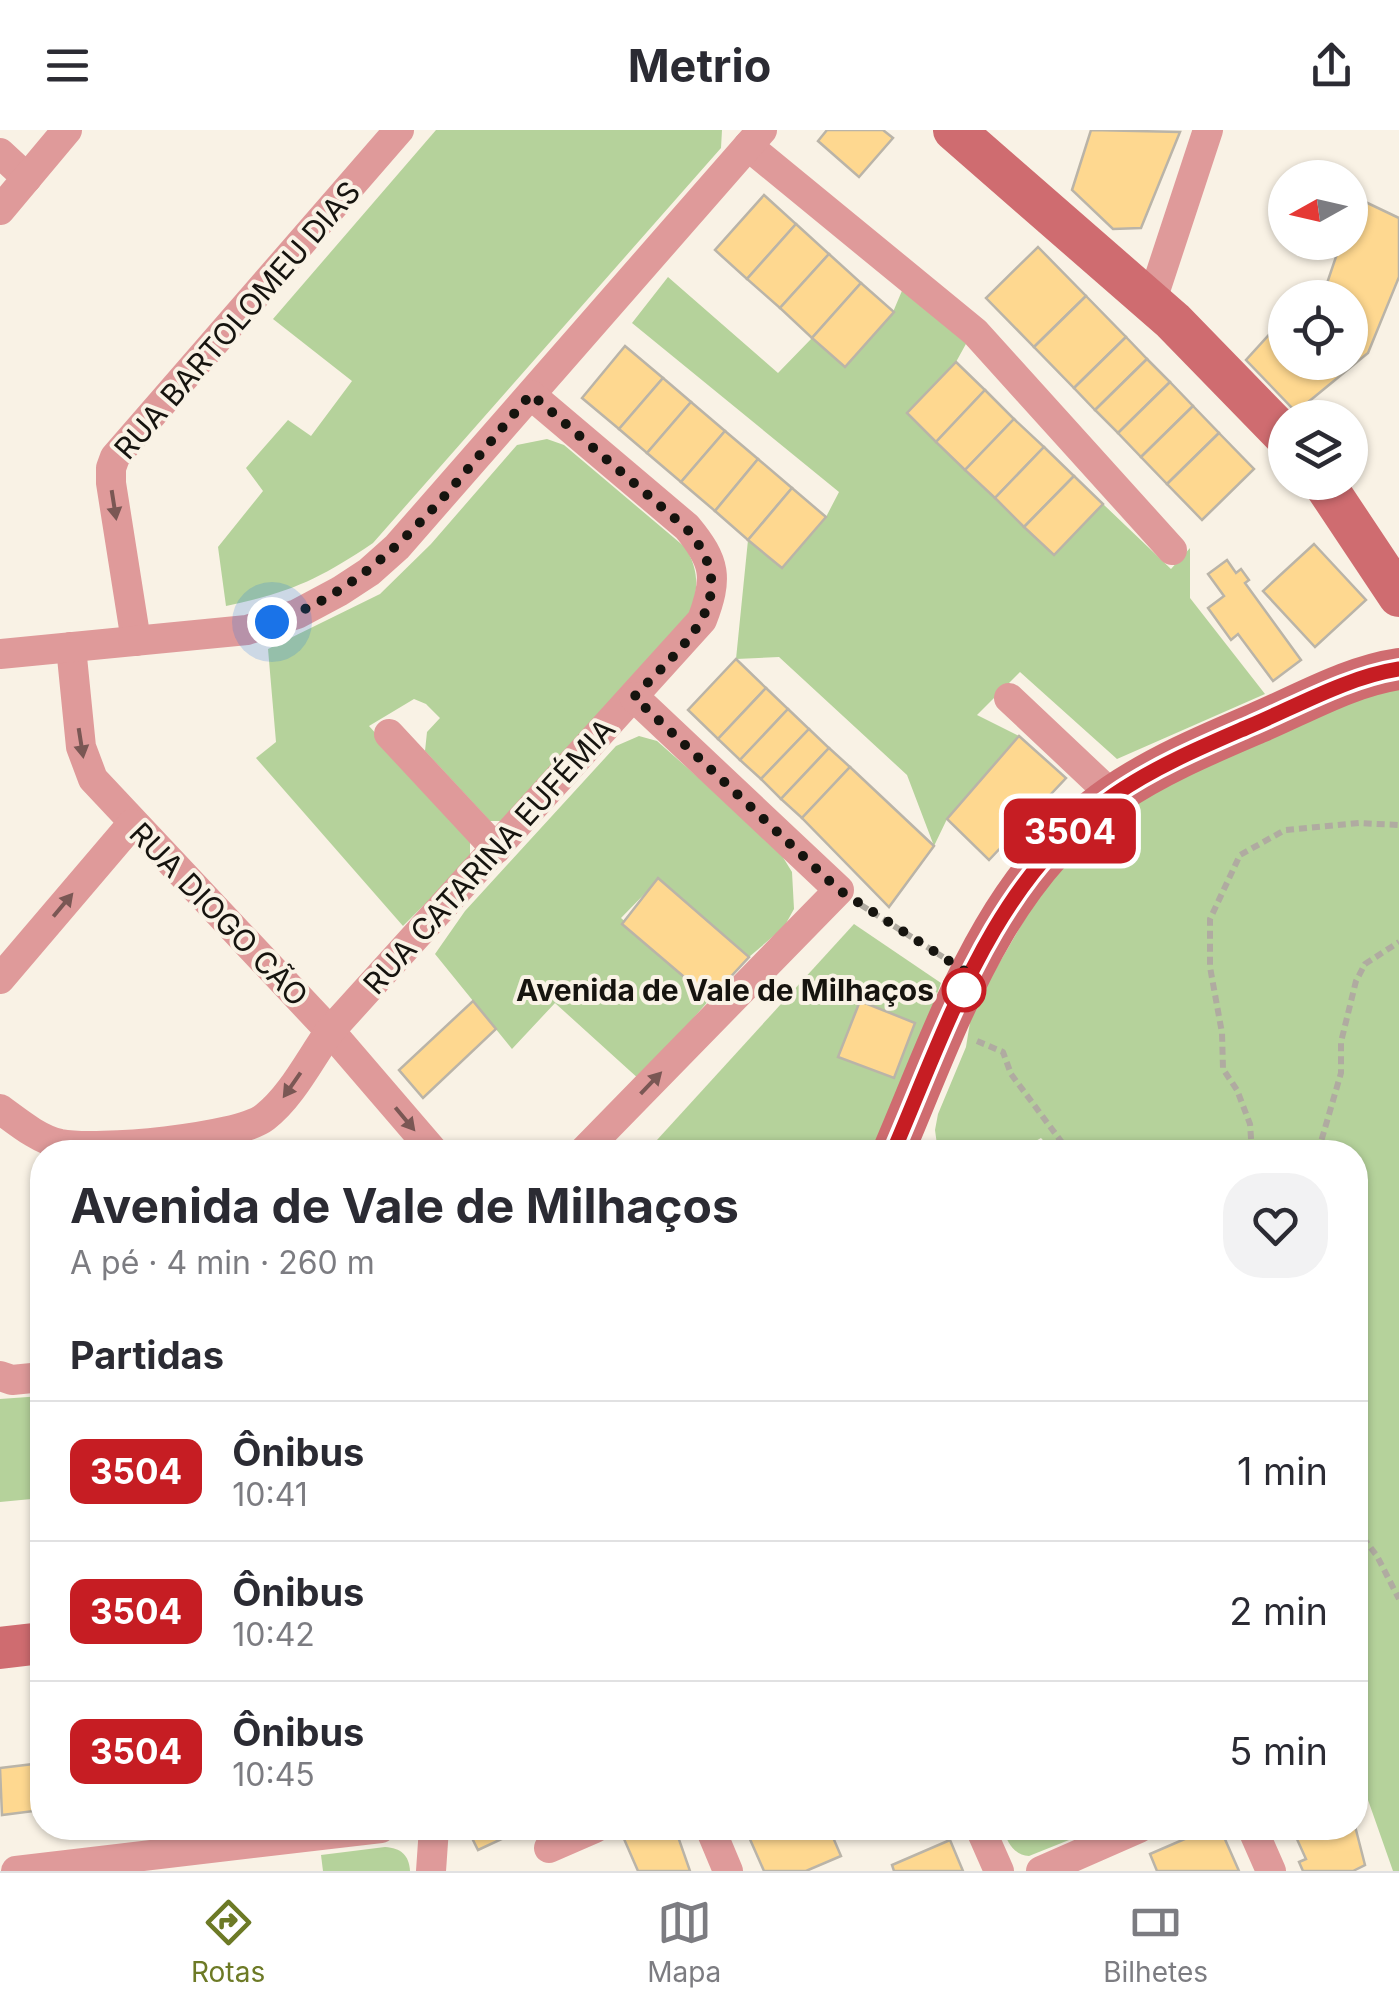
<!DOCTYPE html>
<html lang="pt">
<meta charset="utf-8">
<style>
:root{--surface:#fff;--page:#f2f2f3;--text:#2b2b33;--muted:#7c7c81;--line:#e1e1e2;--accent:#6d7a26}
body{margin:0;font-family:Inter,sans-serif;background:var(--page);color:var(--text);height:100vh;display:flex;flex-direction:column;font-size:38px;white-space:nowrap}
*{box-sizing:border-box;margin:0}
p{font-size:32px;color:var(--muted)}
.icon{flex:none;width:55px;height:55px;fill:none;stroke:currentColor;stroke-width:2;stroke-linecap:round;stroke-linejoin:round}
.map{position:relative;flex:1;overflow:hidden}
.details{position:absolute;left:30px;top:1010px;width:1338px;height:700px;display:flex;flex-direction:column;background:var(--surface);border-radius:40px;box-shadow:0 2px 8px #0004}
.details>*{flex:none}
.badge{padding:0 20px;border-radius:15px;font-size:35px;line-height:65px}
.needle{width:65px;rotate:262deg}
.fabs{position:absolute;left:1268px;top:30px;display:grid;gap:20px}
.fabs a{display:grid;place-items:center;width:100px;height:100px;border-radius:50%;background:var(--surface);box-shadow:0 2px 8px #0004;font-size:50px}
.you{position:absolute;width:50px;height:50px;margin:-25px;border:8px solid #fff;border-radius:50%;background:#1a73e8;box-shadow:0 0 0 15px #1a73e833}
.map>.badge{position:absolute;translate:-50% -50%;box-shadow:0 0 0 5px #fff}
h2{padding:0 40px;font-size:38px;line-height:90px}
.round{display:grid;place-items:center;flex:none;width:105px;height:105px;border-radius:40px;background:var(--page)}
.head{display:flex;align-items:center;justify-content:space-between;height:170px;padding:0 40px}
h1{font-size:48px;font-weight:700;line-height:75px}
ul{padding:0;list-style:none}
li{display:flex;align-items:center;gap:30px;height:140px;padding:0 40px;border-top:2px solid var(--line)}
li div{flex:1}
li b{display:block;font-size:38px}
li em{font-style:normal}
li .badge{min-width:110px;font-weight:700;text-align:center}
header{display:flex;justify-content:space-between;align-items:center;height:130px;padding:0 40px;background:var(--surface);font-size:45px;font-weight:700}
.tabs{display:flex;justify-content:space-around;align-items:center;height:140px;border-top:2px solid var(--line);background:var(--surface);font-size:28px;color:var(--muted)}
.tabs a{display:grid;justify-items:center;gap:5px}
.tabs .current{color:var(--accent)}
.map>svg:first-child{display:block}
.green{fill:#b5d29b}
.building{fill:#fed890;stroke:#bab4a8;stroke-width:2.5}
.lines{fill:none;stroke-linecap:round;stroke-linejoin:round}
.path{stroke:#b0aba1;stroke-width:6;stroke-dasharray:8 5;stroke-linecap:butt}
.street{stroke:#df9a9a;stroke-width:30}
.secondary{stroke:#cf6c70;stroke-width:42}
.oneway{fill:#7a5754}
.line-casing{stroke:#fff;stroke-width:22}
.line{stroke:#c61d23;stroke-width:15}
.walk{stroke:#16140f;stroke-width:10;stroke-dasharray:0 18}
.stop-dot{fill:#fff;stroke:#c61d23;stroke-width:5}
.labels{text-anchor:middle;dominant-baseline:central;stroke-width:8;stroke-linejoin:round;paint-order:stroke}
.street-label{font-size:30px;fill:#16140f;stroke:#f9f2e5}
.stop-label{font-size:30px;font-weight:bold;fill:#16140f;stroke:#f9f2e5;text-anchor:end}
</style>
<header><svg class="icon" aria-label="menu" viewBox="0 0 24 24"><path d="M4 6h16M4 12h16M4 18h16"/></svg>Metrio<svg class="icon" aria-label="share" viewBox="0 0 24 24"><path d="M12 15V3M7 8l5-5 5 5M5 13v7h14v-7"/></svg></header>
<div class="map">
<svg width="1399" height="1741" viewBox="0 0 1399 1741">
<rect width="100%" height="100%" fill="#f9f2e5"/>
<g class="green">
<path d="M436,0H722L721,18L373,413C318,450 291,462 226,476L218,417L263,361L246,338L288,290L311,306L352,251L273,189Z"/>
<polygon points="668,147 778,243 812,208 893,182 904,156 967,212 956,232 907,284 1053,425 1103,374 1171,439 1190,418 1190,468 1265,564 1117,629 1020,542 977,585 1019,606 947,689 934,716 907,645 779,527 736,529 748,410 782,438 826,387 839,362 632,193"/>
<path d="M547,309L564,315L686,418C700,443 699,463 687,488L503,691H490L425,621L427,602L440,588L426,574L414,569L369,596L470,707V729L403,796L256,628L276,612L268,519L380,464L431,414L517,315Z"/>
<polygon points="1399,558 1399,1741 1393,1741 1355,1633 1355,1022 1054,1022 1041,1008 1016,1022 938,1022 935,1000 938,984 966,917 972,880 1055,737 1136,670 1322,580"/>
<polygon points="639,606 657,611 776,716 792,742 794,779 784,797 749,827 659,749 621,788 710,869 640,950 555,873 512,919 435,824 465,781 616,616"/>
<polygon points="854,794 941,853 880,1022 646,1022"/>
<polygon points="42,1266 42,1368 0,1372 0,1269"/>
<path d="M1002,1698H1099L1029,1726C1012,1724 1008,1712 1002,1698Z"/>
<path d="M385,1717C401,1718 409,1725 410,1741H323L321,1725Z"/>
</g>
<g class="building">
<polygon points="827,0 883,0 893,8 859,47 818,11"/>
<polygon points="1091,0 1180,2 1141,98 1113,99 1072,60"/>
<polygon points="764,65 796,94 747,149 715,120"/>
<polygon points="1357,68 1399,88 1399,147 1368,223 1296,282 1246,230 1285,187 1285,232 1350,232 1350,168 1322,168 1341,112 1350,112 1350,88"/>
<polygon points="796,94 829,124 780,178 747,149"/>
<polygon points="1038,117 1086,166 1034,217 986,168"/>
<polygon points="829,124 861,153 812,208 780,178"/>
<polygon points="861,153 894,182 845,237 812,208"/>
<polygon points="1086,166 1126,207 1074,258 1034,217"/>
<polygon points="1126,207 1147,229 1095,280 1074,258"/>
<polygon points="625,216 663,248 619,299 582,268"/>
<polygon points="1147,229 1170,252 1118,303 1095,280"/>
<polygon points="956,232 985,260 936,312 907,283"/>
<polygon points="663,248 691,272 647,323 619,299"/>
<polygon points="1170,252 1193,276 1141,327 1118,303"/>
<polygon points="985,260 1014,289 965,340 936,312"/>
<polygon points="691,272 725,301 681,352 647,323"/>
<polygon points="1193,276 1219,303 1167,354 1141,327"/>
<polygon points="1014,289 1044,317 995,368 965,340"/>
<polygon points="725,301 758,329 715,381 681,352"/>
<polygon points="1219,303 1254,339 1202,390 1167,354"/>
<polygon points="1044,317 1074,346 1024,397 995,368"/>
<polygon points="758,329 792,358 748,410 715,381"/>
<polygon points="1074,346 1103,374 1054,425 1024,397"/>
<polygon points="792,358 826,387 782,438 748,410"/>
<polygon points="1314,414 1366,470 1315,517 1263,461"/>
<polygon points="1227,430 1236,443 1241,439 1249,450 1245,453 1301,530 1273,551 1238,504 1231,510 1208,478 1224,466 1208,444"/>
<polygon points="736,529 766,558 718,609 688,580"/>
<polygon points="766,558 788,579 740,630 718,609"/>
<polygon points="788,579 809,599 761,649 740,630"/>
<polygon points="809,599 829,618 781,669 761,649"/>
<polygon points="1019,606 1066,648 989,730 947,689"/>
<polygon points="829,618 850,637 802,688 781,669"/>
<polygon points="850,637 934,716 889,777 802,688"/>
<polygon points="658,748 749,827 710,869 622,794"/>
<polygon points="473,871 496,899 423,968 399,940"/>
<polygon points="860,871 915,893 894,948 838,927"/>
<polygon points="42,1633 42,1680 2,1685 0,1638"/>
<polygon points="1355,1696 1365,1735 1353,1741 1303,1741 1299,1732 1306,1729 1296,1707 1308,1702 1306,1698"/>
<polygon points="467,1698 522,1698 523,1699 478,1720"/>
<polygon points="650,1698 675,1698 690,1741 638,1741 624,1709"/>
<polygon points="755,1698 829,1698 841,1726 806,1741 764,1741 749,1707 755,1704 752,1699"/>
<polygon points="882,1698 912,1698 887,1708"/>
<polygon points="1210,1698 1220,1698 1239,1741 1157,1741 1150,1724"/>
<polygon points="950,1710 963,1741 894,1741 892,1735"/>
</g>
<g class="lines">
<g class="path">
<polyline points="861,775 943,827"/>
<polyline points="977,911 1003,922 1011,944 1069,1022"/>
<polyline points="1252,1022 1250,994 1237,960 1223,939 1222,903 1210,837 1210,789 1240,725 1285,700 1359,693 1399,695"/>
<polyline points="1318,1022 1341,943 1341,912 1356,851 1365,834 1399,812"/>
<polyline points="1355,1397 1377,1426 1399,1469"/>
</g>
<g class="street">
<polyline points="748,16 975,202 1172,420"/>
<polyline points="0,23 27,48"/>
<polyline points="0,80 67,0"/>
<polyline points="1151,173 1208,0"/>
<polyline points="136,511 111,353 111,338 115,327 399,0"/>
<polyline points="71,517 81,617 93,649 330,901 434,1022"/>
<polyline points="0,524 247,500 297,484 340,461 369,442 397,417 762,0"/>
<polyline points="1009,568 1113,666"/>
<polyline points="389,604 496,719"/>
<polyline points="0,849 132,694"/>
<path d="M0,979C18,992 38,1009 60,1014C96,1021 237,1009 265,987C292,966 310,929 330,901L702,490C718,448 716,432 687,397L531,265"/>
<polyline points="583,1022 839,760 634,567"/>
<polyline points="0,1246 12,1250 42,1247"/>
<polyline points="710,1698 728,1741"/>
<polyline points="980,1698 999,1741"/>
<polyline points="1252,1698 1271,1741"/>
<polyline points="549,1718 595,1698"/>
<polyline points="16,1741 381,1698"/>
<polyline points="431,1741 434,1698"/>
<polyline points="1041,1741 1139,1698"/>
</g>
<g class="secondary">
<polyline points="954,0 1173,191 1285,306"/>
<polyline points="1323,352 1399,466"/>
<path d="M893,1022C948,894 994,748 1114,665C1158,635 1208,614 1257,593C1302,574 1350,546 1399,539"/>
<polyline points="0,1518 42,1513"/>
</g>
</g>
<defs><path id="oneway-solid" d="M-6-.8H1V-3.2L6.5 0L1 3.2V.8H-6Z" transform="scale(2.5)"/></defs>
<g class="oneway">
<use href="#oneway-solid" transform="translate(114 375) rotate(81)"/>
<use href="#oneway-solid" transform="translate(81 613) rotate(81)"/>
<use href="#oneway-solid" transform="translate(63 775) rotate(-50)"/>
<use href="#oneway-solid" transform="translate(651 953) rotate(-46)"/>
<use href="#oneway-solid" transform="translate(292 955) rotate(125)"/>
<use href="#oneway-solid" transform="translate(405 989) rotate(50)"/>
</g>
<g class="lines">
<defs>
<path id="line" d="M893,1022C948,894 994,748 1114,665C1156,636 1204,616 1250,596C1297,576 1348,547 1399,539"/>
</defs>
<use href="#line" class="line-casing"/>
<use href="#line" class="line"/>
<path class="walk" d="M272,492C385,456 456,350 531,264L686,398C748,469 683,514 634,567L839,760L971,845L964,860"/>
</g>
<circle class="stop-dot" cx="964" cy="860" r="20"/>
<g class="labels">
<g class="street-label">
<text transform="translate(237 190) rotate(-49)">RUA BARTOLOMEU DIAS</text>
<text transform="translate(489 726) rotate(-48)">RUA CATARINA EUFÉMIA</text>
<text transform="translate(219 784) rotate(46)">RUA DIOGO CÃO</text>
</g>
<g class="stop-label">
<text x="934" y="860">Avenida de Vale de Milhaços</text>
</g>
</g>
</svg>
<div class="fabs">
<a><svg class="needle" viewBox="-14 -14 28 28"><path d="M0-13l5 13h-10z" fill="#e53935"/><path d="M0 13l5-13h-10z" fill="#7c7c81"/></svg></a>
<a><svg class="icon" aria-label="locate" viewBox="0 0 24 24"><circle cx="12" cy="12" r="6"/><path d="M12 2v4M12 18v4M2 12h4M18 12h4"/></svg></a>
<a><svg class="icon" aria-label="layers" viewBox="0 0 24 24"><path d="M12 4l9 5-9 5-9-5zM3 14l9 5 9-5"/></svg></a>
</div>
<div class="you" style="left:272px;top:492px"></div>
<b class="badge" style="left:1070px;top:701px;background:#c61d23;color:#fff">3504</b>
<section class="details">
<div class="head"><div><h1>Avenida de Vale de Milhaços</h1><p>A pé · 4 min · 260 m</p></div><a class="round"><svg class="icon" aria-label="heart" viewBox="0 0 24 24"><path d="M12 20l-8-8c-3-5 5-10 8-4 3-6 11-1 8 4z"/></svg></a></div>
<h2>Partidas</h2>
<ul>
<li><span class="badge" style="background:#c61d23;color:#fff">3504</span><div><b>Ônibus</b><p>10:41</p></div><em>1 min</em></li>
<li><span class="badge" style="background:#c61d23;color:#fff">3504</span><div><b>Ônibus</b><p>10:42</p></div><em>2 min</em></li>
<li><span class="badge" style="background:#c61d23;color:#fff">3504</span><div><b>Ônibus</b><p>10:45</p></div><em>5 min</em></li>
</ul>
</section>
</div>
<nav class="tabs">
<a class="current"><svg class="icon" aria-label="directions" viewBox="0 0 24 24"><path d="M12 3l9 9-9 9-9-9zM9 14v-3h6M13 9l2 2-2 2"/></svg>Rotas</a>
<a><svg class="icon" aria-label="map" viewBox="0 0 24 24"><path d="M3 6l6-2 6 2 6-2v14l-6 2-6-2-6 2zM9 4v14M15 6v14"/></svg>Mapa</a>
<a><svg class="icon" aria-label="tickets" viewBox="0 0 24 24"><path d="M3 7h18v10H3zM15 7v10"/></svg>Bilhetes</a>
</nav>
